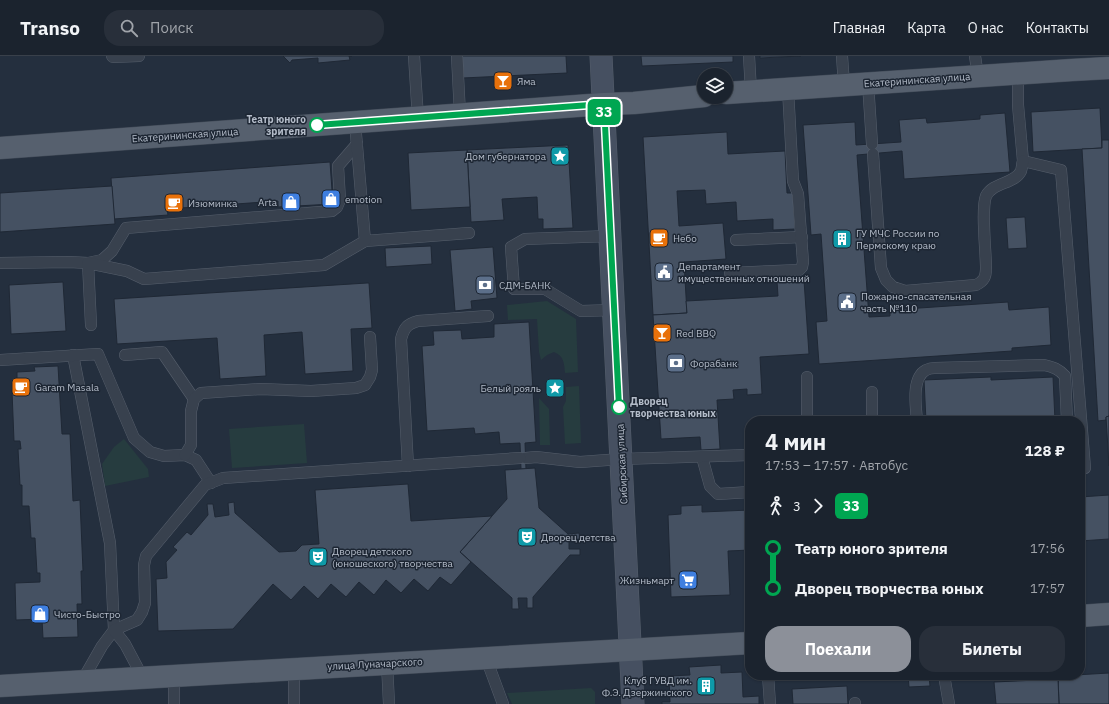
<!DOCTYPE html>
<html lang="ru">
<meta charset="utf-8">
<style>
:root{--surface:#1b232e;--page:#282f3a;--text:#f1f3f6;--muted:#a0a4aa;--line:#39404a;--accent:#8c9099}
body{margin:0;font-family:"IBM Plex Sans",sans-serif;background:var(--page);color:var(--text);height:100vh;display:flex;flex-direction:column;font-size:15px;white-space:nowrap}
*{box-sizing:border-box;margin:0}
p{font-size:13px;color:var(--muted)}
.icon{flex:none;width:22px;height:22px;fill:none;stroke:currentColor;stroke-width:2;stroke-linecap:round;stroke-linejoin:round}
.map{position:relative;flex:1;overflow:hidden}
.drawer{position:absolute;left:745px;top:360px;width:340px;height:264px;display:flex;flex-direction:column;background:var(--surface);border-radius:16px;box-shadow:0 1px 3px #0004,0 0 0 1px var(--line)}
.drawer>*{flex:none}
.badge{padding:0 8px;border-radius:6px;font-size:14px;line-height:26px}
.fabs{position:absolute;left:697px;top:12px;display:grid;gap:8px}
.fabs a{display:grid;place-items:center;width:36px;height:36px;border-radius:50%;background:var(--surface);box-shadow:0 1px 3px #0004,0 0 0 1px var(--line);font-size:20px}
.map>.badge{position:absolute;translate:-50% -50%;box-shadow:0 0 0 2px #fff}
.legs{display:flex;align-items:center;gap:6px;height:44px;padding:0 20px;font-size:13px}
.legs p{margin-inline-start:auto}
.head{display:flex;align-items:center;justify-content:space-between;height:68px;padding:0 20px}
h1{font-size:22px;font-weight:700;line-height:30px}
.button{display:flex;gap:8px;margin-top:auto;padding:8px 20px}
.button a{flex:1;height:46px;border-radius:16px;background:var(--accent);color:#fff;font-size:16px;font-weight:700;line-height:46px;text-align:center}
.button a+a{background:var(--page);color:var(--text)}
ul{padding:0 20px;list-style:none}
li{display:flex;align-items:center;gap:14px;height:40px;font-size:15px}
li i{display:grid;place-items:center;width:6px;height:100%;margin:0 5px;background:currentColor}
li i::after{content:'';width:10px;height:10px;margin:-5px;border:3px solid;border-radius:50%;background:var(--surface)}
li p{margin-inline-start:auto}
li:first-child i{background:linear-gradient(#0000 50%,currentColor 0)}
li:last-child i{background:linear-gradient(currentColor 50%,#0000 0)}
header{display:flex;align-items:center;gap:24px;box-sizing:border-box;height:56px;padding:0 20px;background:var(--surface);border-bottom:1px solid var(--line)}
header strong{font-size:19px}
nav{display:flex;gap:22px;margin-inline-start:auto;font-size:14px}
.search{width:280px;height:36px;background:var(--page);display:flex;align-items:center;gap:10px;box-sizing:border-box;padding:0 14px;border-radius:16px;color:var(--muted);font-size:15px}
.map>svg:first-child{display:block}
.green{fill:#263c3f}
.building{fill:#455162;stroke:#1f2835}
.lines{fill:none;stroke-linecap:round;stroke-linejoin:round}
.service-casing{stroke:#565f6c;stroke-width:12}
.secondary-casing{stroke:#565f6c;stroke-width:23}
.primary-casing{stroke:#414a57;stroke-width:23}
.service{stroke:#38414e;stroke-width:11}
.secondary{stroke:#465061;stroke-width:22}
.primary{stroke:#56606e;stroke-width:22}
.line-1-casing{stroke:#fff;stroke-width:9}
.line-1{stroke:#00a651;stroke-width:6}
.stop-1-dot{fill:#fff;stroke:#00a651;stroke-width:2}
.labels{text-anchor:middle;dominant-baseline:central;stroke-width:3;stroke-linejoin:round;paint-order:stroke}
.street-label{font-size:10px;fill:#b4bcc9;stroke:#1d2633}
.poi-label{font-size:10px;fill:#b4bcc9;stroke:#1d2633;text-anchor:start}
.stop-label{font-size:10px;font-weight:bold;fill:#b4bcc9;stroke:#1d2633;text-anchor:end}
</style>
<header>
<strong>Transo</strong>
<div class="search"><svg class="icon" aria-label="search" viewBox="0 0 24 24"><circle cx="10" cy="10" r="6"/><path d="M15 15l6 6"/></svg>Поиск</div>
<nav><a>Главная</a><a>Карта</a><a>О нас</a><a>Контакты</a></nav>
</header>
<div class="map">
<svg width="1109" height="648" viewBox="0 0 1109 648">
<rect width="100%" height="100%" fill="#242f3e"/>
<g class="green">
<path d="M547,245L576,263L578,316L565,317C564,307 564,300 554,296L547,299L541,304L539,296L537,263L508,264L507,249Z"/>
<polygon points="579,330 581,387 565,388 563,351 566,345 566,331"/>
<polygon points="539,342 549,353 550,389 540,389"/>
<polygon points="304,368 307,407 232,412 229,373"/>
<polygon points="124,383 148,413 149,421 105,430 102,408 114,391"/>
<polygon points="591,632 595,636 595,648 512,648 507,637"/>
</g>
<g class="building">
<polygon points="283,0 352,0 349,0 350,4 318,7 318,2 292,4 290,7"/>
<polygon points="462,0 566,0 567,17 463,22"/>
<polygon points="641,0 733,0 733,6 642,10"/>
<polygon points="760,0 801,0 760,2"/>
<polygon points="1100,52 1102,92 1033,96 1031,56"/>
<polygon points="1005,57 1010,116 904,123 902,95 857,99 869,261 890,260 890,254 1008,246 1009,254 1049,251 1051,289 1012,292 1012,295 819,308 816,266 827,265 821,178 811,179 803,69 855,66 856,89 901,86 899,64 926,62 927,67 980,63 980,59"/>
<polygon points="727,76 728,98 785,95 787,137 793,137 795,173 773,174 773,163 737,165 736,146 706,148 705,134 677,135 679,170 723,167 726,203 684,206 687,257 653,259 643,81"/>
<polygon points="1102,84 1109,84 1109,360 1106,361 1106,364 1098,365 1082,93 1102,92"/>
<polygon points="568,89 573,172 543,173 543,163 538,163 537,141 502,143 504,164 471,166 467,94"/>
<polygon points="467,94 470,151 411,154 408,97"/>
<polygon points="330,106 333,148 278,151 278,145 167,153 168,159 114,163 111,122"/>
<polygon points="112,130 115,168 0,176 0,137"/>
<polygon points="1024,161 1025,161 1027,192 1008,193 1006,162"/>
<polygon points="431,190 432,208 386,211 385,192"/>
<polygon points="493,191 497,242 471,245 472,253 455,255 450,194"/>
<polygon points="804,224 809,298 760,301 762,338 747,339 747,333 733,334 734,343 717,344 720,393 701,394 700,381 661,383 653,259 687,257 686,245 778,240 777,225"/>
<polygon points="63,226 66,275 11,278 9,229"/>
<polygon points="367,227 369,227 372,272 351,273 353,315 305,318 302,276 264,279 266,320 220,323 217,282 117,288 114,243"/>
<polygon points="529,266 536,386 525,387 526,413 521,413 520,387 500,388 499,376 475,378 474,372 427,375 422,290 434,289 433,275 461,274 462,283 494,281 494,268"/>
<polygon points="58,310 62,378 70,378 73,445 80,444 83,515 81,515 82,548 77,548 78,581 43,582 42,563 16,564 15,527 40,526 40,517 37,517 35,482 31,482 29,450 22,450 22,429 20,429 18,393 21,393 20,385 14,385 12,335 14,335 14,325 17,325 17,316 35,315 34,311"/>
<polygon points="991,321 991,324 1053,321 1055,365 926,365 924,324"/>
<polygon points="1109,360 1109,410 1106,361"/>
<polygon points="535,412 539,452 568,478 579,477 580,483 569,484 569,493 580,493 580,499 570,499 533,541 533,552 527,552 527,542 518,542 519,553 512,553 512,542 460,496 507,443 505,414"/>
<polygon points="408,428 411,465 492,460 460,496 471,506 451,529 440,521 428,535 414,523 401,537 386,524 374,539 359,526 346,541 331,528 318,543 304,530 291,544 273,528 233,573 158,575 156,523 167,522 166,506 177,494 173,491 187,476 191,479 208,459 207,448 213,448 215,461 229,459 228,447 234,446 235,457 279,496 296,495 302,489 319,488 315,434"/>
<polygon points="1109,439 1109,483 1080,485 1080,441"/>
<polygon points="702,449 702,456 750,454 750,494 728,495 730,539 671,541 668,459 681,458 681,450"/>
<polygon points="721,609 721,617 742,616 743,641 759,640 759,648 662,648 662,646 670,646 669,620 690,619 689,611"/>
<polygon points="1109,617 1109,648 1059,648 1058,620"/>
<polygon points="908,619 929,619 930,630 909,631"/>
<polygon points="1058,623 1059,648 996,648 994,626"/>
<polygon points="847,630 848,648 793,648 792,633"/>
</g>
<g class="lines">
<defs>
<g id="service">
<polyline points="112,0 113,1 139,0"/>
<polyline points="414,0 418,62"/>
<polyline points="457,0 460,58"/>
<polyline points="749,0 751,35"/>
<polyline points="842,0 844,29"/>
<polyline points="975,0 978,20"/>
<polyline points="1018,17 1018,49 1023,105 1061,114 1085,412 1080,412"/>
<polyline points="868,27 872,88"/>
<path d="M873,98L881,212L886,224L893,231L905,235L976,229C984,225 986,221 986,212C986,196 981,153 986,140C993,126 1015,128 1021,115C1022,112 1022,108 1023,105"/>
<polyline points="610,180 525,183 511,191 514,233 545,233 581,255 614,254"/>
<polyline points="736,184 802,181"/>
<polyline points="365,185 469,177"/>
<polyline points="0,207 69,206 88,207 102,204 112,195 126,172 332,155 337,151 340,144 338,110 357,88"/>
<polyline points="730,217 799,214 802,211 803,206 798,138 793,125 788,33"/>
<polyline points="91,269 88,207 127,215 144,223 324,209 365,185 355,66"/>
<polyline points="73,299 110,487 114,574 102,590 82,625"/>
<polyline points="125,299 162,296 194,343"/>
<polyline points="0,304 98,298 134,382 150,396 164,400 185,399 196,404 211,427"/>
<polyline points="807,365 807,321"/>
<polyline points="872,365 872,336"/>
<path d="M917,365C916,351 911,322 926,314C928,313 932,312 935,312L1044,309C1053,311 1059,313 1065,320L1067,365"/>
<polyline points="185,399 191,389 191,355 194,343 201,337 261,333 311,335 356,332 365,329 370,321 372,314 370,281"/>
<polyline points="702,401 710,430 718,438 750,436"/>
<polyline points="526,402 536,401 580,406 621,403 750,399"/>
<path d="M408,410L401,283C404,272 407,268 418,265L488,260"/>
<polyline points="486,602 503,648"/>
<polyline points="387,608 389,648"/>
<polyline points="294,613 294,648"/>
<polyline points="768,619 770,648"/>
<polyline points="944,619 949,648"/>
<polyline points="174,620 174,648"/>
<polyline points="143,622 125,588 114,574 137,564 142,556 145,547 144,509 146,500 205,429 223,422 520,402"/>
<polyline points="855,647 855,648"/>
</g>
<polyline id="secondary" points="601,0 633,648"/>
<g id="primary">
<polyline points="726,37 1072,14 1109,12"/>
<polyline points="0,92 604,48 634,47 704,40"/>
<polyline points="1080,560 1109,558"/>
<polyline points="0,630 750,587"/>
</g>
</defs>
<use href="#service" class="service-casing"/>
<use href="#secondary" class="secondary-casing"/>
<use href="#primary" class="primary-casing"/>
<use href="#service" class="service"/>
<use href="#secondary" class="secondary"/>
<use href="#primary" class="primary"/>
</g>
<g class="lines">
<defs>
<polyline id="line-1" points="317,69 604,48 619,351"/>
</defs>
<use href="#line-1" class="line-1-casing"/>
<use href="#line-1" class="line-1"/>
</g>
<defs>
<symbol id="bar-square" viewBox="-11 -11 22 22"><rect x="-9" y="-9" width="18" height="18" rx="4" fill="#e8710a" stroke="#1d2633"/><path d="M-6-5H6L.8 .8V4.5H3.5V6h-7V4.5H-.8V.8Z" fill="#fff"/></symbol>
<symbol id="sight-square" viewBox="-11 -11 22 22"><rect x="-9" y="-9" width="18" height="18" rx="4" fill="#0f9aa8" stroke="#1d2633"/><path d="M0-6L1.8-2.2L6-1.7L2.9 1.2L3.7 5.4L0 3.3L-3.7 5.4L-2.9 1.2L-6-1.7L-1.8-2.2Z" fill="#fff"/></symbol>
<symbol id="shop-square" viewBox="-11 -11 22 22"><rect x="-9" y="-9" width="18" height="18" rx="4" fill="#3f7fe0" stroke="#1d2633"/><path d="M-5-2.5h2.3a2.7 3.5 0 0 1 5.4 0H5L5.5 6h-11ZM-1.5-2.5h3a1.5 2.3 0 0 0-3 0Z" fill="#fff"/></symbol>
<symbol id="cafe-square" viewBox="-11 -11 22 22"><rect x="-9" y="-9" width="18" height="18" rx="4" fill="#e8710a" stroke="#1d2633"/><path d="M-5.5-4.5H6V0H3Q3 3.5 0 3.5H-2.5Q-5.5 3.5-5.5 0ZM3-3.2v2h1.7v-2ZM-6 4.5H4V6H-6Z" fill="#fff"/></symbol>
<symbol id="building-square" viewBox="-11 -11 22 22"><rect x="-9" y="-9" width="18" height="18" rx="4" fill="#0f9aa8" stroke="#1d2633"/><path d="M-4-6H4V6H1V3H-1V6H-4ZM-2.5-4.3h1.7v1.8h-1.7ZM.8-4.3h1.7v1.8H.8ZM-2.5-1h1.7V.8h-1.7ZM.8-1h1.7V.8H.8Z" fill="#fff"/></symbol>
<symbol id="civic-square" viewBox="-11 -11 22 22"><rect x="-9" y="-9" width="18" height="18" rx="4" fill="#5c6f8a" stroke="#1d2633"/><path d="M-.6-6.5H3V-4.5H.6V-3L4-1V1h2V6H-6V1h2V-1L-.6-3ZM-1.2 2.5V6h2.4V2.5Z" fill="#fff"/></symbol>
<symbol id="bank-square" viewBox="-11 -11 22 22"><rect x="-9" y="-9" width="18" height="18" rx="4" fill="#5c6f8a" stroke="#1d2633"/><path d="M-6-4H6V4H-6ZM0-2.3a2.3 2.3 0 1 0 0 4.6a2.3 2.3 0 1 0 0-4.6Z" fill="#fff"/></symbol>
<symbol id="theatre-square" viewBox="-11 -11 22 22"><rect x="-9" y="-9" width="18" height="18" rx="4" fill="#0f9aa8" stroke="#1d2633"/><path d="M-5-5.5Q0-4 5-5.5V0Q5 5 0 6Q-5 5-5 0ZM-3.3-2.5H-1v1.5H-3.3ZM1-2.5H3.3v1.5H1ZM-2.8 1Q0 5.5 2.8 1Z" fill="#fff"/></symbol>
<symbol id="supermarket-square" viewBox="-11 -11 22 22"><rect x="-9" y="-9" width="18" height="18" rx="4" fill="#3f7fe0" stroke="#1d2633"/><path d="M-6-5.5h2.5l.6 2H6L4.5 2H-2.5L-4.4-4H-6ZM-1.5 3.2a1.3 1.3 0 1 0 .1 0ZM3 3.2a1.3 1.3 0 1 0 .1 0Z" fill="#fff"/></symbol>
</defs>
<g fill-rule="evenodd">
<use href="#bar-square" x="492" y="14" width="22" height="22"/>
<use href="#sight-square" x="549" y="89" width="22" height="22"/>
<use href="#shop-square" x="320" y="132" width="22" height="22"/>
<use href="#shop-square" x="280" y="135" width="22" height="22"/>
<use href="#cafe-square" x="163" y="136" width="22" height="22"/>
<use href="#cafe-square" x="648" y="171" width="22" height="22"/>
<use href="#building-square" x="831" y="172" width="22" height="22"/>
<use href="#civic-square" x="653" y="205" width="22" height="22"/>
<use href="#bank-square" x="474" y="218" width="22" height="22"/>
<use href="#civic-square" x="836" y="235" width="22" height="22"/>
<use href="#bar-square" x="651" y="266" width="22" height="22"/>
<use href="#bank-square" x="665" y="296" width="22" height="22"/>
<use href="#cafe-square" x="10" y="320" width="22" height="22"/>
<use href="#sight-square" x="544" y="321" width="22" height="22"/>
<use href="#theatre-square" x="516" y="470" width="22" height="22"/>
<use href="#theatre-square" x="307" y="490" width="22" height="22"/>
<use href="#supermarket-square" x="677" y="513" width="22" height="22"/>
<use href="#shop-square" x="29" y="547" width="22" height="22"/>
<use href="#building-square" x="695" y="619" width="22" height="22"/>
</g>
<g class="stop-1-dot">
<circle cx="317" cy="69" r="7"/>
<circle cx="619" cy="351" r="7"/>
</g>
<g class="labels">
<g class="street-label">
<text transform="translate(917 24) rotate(-4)">Екатерининская улица</text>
<text transform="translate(185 79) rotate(-4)">Екатерининская улица</text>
<text transform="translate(622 408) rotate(-93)">Сибирская улица</text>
<text transform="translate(375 608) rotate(-3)">улица Луначарского</text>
</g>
<g class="poi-label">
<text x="517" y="25">Яма</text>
<text x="546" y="100" text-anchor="end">Дом губернатора</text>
<text x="345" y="143">emotion</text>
<text x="277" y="146" text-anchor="end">Arta</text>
<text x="188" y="147">Изюминка</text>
<text x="856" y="177">ГУ МЧС России по<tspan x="856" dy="12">Пермскому краю</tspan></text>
<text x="673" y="182">Небо</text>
<text x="678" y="210">Департамент<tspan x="678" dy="12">имущественных отношений</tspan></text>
<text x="499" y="229">СДМ-БАНК</text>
<text x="861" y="240">Пожарно-спасательная<tspan x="861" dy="12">часть №110</tspan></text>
<text x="676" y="277">Red BBQ</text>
<text x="690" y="307">Форабанк</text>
<text x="35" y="331">Garam Masala</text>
<text x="541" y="332" text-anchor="end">Белый рояль</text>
<text x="541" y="481">Дворец детства</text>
<text x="332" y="495">Дворец детского<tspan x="332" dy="12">(юношеского) творчества</tspan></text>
<text x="674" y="524" text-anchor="end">Жизньмарт</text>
<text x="54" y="558">Чисто-Быстро</text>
<text x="692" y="624" text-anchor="end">Клуб ГУВД им.<tspan x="692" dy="12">Ф.Э. Дзержинского</tspan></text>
</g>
<g class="stop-label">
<text x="306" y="63">Театр юного<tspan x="306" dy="12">зрителя</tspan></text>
<text x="630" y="345" text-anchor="start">Дворец<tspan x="630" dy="12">творчества юных</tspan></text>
</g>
</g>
</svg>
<div class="fabs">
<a><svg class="icon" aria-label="layers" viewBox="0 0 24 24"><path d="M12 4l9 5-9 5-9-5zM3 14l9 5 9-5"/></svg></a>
</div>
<b class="badge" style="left:604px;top:56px;background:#00a651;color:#fff">33</b>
<section class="drawer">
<div class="head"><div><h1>4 мин</h1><p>17:53 – 17:57 · Автобус</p></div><b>128 ₽</b></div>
<div class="legs"><svg class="icon" aria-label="walk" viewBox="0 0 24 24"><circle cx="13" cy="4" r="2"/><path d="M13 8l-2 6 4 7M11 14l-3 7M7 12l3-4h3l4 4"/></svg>3<svg class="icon" aria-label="forward" viewBox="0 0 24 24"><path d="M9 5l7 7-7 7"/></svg><b class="badge" style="background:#00a651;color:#fff">33</b></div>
<ul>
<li><i style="color:#00a651"></i><b>Театр юного зрителя</b><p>17:56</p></li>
<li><i style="color:#00a651"></i><b>Дворец творчества юных</b><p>17:57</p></li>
</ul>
<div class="button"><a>Поехали</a><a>Билеты</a></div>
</section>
</div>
